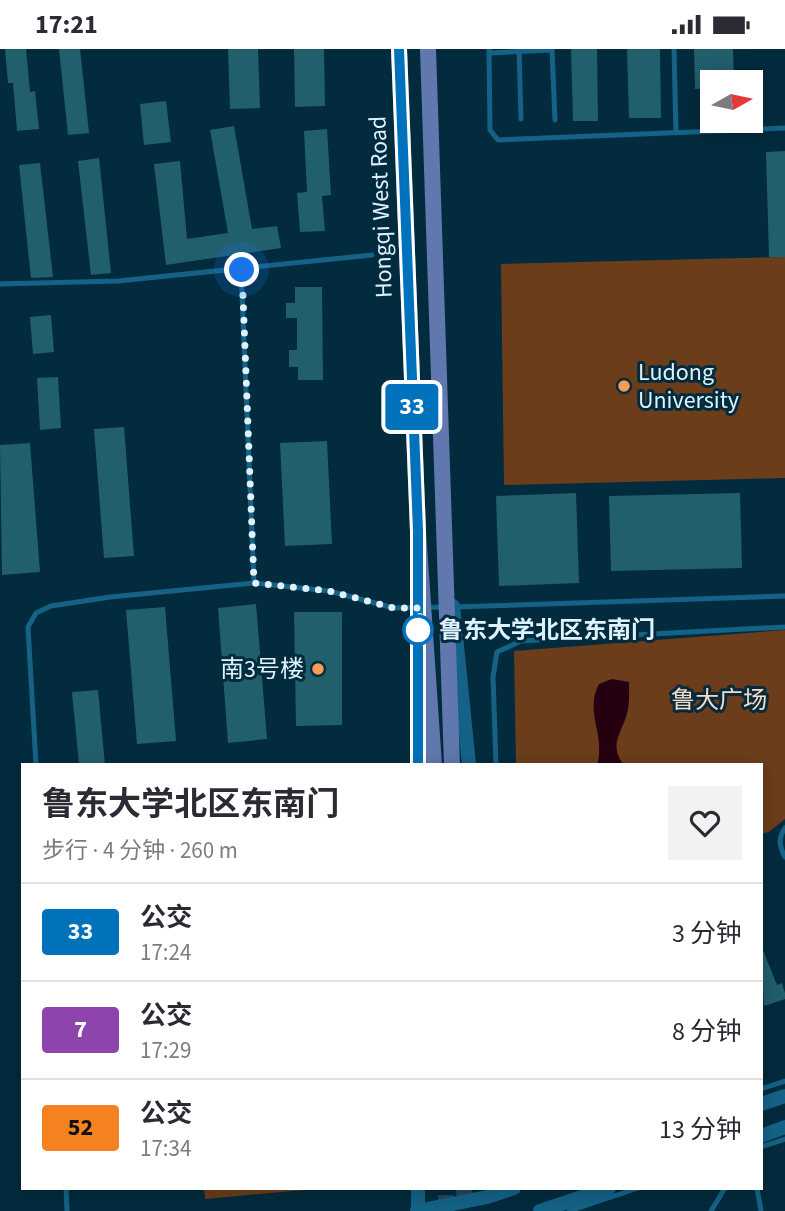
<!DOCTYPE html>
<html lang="zh">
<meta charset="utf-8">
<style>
:root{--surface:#fff;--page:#f2f2f3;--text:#2b2b33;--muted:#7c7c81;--line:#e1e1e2}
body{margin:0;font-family:"Source Sans 3","Noto Sans SC",sans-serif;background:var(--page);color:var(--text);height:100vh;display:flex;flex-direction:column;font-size:26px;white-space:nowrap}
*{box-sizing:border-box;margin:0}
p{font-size:23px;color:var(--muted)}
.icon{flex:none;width:38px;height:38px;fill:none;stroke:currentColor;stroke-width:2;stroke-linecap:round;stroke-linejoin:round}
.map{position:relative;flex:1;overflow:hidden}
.details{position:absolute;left:21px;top:714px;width:742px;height:427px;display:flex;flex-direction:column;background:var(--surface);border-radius:0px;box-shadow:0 4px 18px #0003}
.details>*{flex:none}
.badge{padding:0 14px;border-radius:5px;font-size:24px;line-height:46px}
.needle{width:46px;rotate:81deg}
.controls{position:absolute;left:700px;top:21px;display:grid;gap:14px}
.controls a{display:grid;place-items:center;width:63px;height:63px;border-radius:0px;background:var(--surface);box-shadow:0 4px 18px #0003;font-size:35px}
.you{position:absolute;width:35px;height:35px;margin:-18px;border:5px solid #fff;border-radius:50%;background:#1a73e8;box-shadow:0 0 0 10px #1a73e833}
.map>.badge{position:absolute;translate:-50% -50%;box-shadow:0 0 0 4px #fff}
.round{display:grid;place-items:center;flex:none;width:74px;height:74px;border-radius:0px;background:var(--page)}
.overview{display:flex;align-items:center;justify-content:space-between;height:119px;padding:0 21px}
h1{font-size:33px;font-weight:700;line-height:52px}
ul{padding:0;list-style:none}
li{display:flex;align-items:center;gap:21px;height:98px;padding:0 21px;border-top:2px solid var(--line)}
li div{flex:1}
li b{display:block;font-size:26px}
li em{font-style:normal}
li .badge{min-width:77px;font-weight:700;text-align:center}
.status{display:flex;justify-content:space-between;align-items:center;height:49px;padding:0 35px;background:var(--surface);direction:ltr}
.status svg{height:19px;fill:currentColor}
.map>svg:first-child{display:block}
.green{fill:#6b3d1b}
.water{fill:#260011}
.building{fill:#215f6c}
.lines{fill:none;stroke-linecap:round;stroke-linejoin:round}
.primary-tunnel{stroke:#23495a;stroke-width:16;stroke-dasharray:16 8;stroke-linecap:butt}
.service{stroke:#146387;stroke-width:5}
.secondary{stroke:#146387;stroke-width:14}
.primary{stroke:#6178ae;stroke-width:16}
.line-casing{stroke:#fff;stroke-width:16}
.line{stroke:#0072bc;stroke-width:10}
.walk{stroke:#def2fe;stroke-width:7;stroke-dasharray:0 12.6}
.poi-dot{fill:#fe9c57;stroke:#022b3d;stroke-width:2.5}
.stop-dot{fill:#fff;stroke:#0072bc;stroke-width:3.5}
.labels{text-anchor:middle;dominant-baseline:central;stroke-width:6;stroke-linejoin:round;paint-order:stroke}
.street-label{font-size:24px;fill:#def2fe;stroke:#022b3d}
.poi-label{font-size:24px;fill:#def2fe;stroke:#022b3d;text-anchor:start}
.stop-label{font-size:24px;font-weight:bold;fill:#def2fe;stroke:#022b3d;text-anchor:start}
.park-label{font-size:24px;fill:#f9d9c5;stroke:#022b3d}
</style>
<div class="status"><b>17:21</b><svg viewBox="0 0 49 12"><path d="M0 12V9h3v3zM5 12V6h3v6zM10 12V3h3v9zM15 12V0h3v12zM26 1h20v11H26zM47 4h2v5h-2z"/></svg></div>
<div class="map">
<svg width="785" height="1162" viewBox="0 0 785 1162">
<rect width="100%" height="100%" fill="#022b3d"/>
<g class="green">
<polygon points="785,208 785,429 504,436 501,215"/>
<polygon points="785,581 785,770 769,783 761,785 761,716 516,716 514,602"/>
<polygon points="204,1139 326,1139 205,1150"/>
</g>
<path class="water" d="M612,630L629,633C629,644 630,657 626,668C620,686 609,697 624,716H597C606,686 584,663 599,635Z"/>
<g class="building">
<polygon points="5,0 26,0 30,43 35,42 39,80 17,82 13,34 8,34"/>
<polygon points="59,0 80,0 89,84 68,86"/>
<polygon points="228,0 258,0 260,59 230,60"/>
<polygon points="294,0 324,0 325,57 295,58"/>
<polygon points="571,0 597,0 598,72 573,72"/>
<polygon points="627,0 660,0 661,69 629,69"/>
<polygon points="694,0 733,0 734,33 712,33 712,39 695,40"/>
<polygon points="166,52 171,93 144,96 140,55"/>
<polygon points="234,77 252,180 277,177 281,199 166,216 154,115 180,112 187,190 228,184 210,81"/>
<polygon points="327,80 331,146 322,147 325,182 300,183 297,144 307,143 304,82"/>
<polygon points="785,102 785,208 769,208 766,103"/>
<polygon points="99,109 111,224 91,226 78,112"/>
<polygon points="40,114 53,228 31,229 19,116"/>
<polygon points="295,238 322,238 323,331 298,331 298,318 289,318 289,301 297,301 297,269 286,269 286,254 295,254"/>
<polygon points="51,266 54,303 33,305 30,268"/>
<polygon points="58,328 61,379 40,381 37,329"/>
<polygon points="124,378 134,507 104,509 94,380"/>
<polygon points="327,392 332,495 285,497 280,394"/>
<polygon points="30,394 40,523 2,526 0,396"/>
<polygon points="576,444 579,534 499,537 496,447"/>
<polygon points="740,444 742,519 611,522 609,447"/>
<polygon points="256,555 267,690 228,694 218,559"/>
<polygon points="165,558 176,692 137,695 126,561"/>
<polygon points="294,563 342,563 342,676 296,677"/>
<polygon points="98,641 105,716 79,716 72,643"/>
<polygon points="761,896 777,936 782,934 785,944 785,950 764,957"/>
</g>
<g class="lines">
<g class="primary-tunnel">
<polyline points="464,1139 465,1162"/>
<polyline points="446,1162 446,1139"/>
</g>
<g class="service">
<polyline points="489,0 490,81 498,91 785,79"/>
<polyline points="519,0 521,70"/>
<polyline points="674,0 676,84"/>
<polyline points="489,4 552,1 555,71"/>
<polyline points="241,221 254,534"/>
<polyline points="0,235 118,232 372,206"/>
<polyline points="454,558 785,547"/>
<polyline points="36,716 28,578 36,564 51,557 110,548 254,534 329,542 394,559 444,558"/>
<polyline points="496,716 493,628 497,603 521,592 785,578"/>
<path d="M785,779C778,789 779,797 785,808"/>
<polyline points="761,1040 785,1032"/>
<polyline points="761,1098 785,1090"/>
<polyline points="66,1139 67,1162"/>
<polyline points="757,1139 761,1162"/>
<polyline points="569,1162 638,1139"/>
<polyline points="711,1162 725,1139"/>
</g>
<g class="secondary">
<polyline points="453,557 469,716"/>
<polyline points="418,578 418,716"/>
<polyline points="761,1055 785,1047"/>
<polyline points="761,1087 785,1078"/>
<polyline points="417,1162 487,1148 514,1139"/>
<polyline points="418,1162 418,1139"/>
<polyline points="540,1162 609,1139"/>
</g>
<g class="primary">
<polyline points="399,0 418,482 434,716"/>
<polyline points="428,0 452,716"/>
</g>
</g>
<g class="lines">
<defs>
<polyline id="line" points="399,0 418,482 418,716"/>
</defs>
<use href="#line" class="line-casing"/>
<use href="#line" class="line"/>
<polyline class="walk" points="242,221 254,534 329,542 394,559 421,559 418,581"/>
</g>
<g class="poi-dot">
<circle cx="624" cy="337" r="7"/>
<circle cx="318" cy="620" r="7"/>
</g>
<circle class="stop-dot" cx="418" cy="581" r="14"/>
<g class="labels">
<g class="street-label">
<text transform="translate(381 158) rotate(-92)">Hongqi West Road</text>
</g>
<g class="poi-label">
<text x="638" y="323">Ludong<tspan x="638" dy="28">University</tspan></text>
<text x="304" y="620" text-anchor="end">南3号楼</text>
</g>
<g class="stop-label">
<text x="439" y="581">鲁东大学北区东南门</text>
</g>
<g class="park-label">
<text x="719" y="651">鲁大广场</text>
</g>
</g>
</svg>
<div class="controls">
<a><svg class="needle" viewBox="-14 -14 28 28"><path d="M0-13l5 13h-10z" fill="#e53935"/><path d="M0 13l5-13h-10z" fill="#7c7c81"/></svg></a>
</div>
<div class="you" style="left:242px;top:221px"></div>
<b class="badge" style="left:412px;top:358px;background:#0072bc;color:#fff">33</b>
<section class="details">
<div class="overview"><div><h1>鲁东大学北区东南门</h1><p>步行 · 4 分钟 · 260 m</p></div><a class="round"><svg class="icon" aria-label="heart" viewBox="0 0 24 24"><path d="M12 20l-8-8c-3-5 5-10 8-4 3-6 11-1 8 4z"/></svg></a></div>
<ul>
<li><span class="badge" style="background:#0072bc;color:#fff">33</span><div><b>公交</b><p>17:24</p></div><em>3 分钟</em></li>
<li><span class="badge" style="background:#8e44ad;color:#fff">7</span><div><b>公交</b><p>17:29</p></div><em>8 分钟</em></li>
<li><span class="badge" style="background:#f58220;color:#111">52</span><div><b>公交</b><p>17:34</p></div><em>13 分钟</em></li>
</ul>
</section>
</div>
